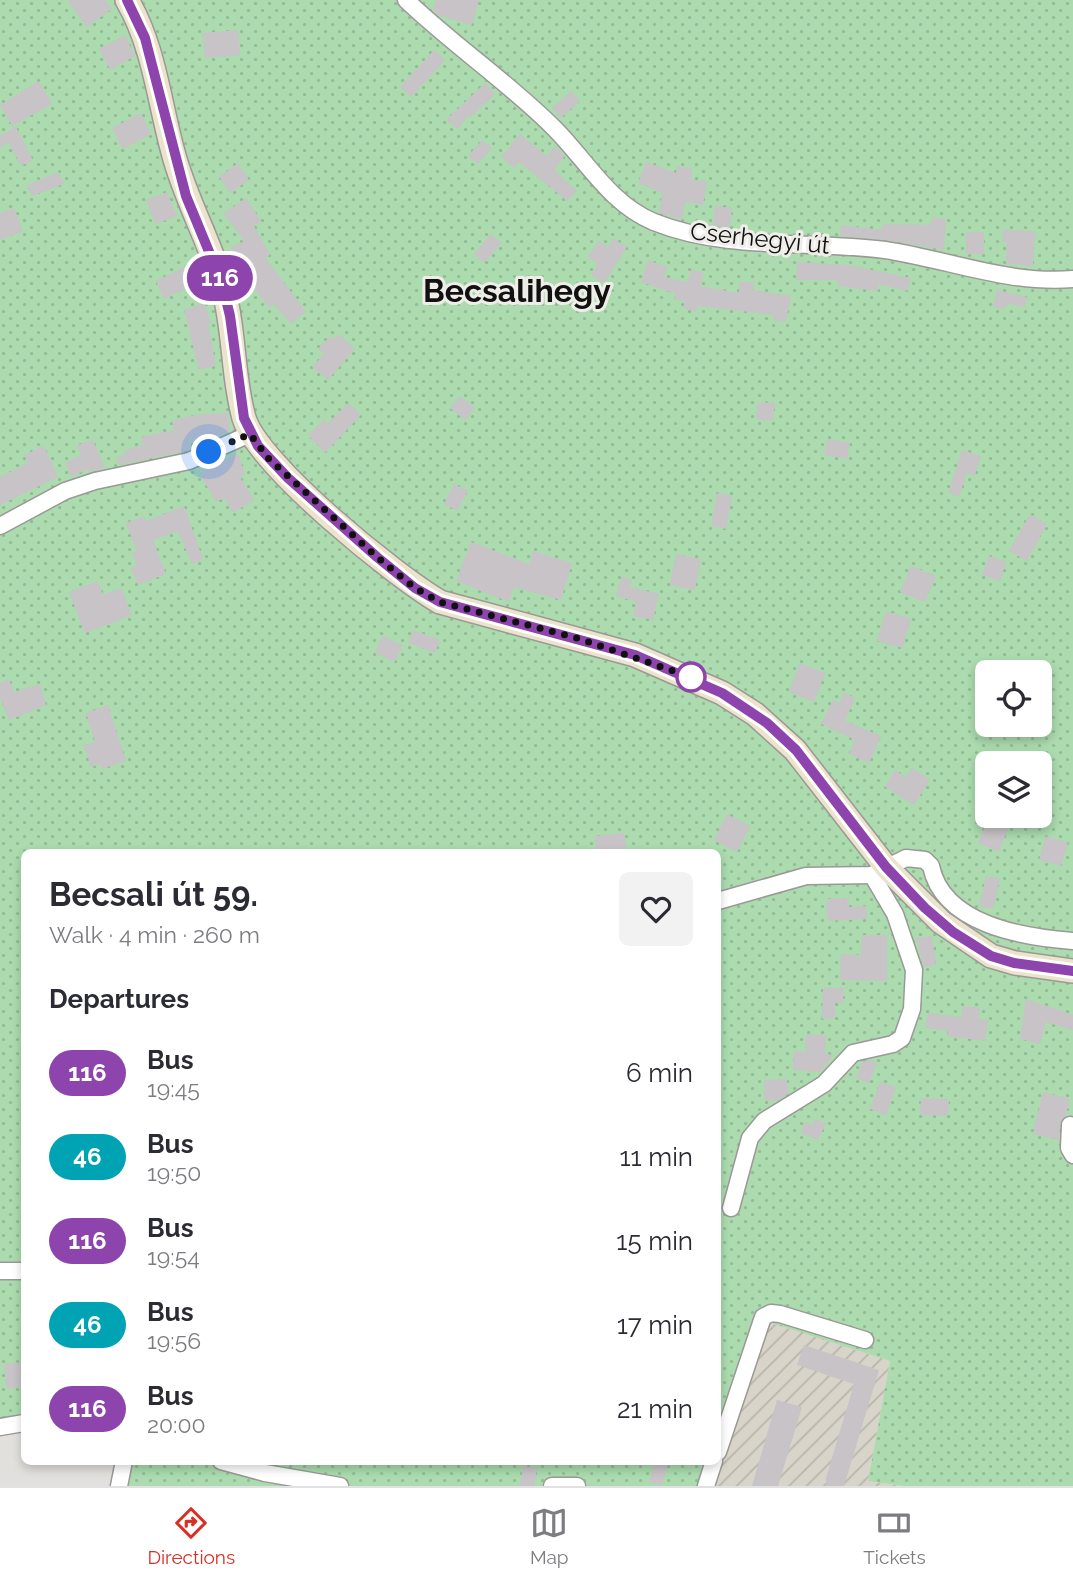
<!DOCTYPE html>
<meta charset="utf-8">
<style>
:root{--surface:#fff;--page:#f2f2f3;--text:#2b2b33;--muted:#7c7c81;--line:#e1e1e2;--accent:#d93025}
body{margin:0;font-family:Raleway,sans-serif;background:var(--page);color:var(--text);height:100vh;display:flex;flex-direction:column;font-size:26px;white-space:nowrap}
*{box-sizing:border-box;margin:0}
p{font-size:23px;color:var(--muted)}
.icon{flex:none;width:38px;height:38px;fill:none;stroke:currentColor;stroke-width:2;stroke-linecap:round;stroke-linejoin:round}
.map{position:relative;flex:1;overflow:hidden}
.sheet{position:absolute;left:21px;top:849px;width:700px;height:616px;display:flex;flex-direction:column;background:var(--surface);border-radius:10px;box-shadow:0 4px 10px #0003}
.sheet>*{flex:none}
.badge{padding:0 14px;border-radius:23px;font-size:24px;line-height:46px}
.controls{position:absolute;left:975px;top:660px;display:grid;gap:14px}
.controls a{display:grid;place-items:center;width:77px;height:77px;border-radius:10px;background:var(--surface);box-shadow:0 4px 10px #0003;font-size:35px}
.you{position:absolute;width:35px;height:35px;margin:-18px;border:5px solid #fff;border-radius:50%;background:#1a73e8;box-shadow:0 0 0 10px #1a73e833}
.map>.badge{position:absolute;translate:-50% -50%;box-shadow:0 0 0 4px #fff}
h2{padding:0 28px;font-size:26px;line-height:63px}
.round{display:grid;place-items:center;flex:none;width:74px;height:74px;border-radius:10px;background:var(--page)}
.head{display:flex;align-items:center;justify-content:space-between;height:119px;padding:0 28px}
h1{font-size:33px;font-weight:700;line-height:52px}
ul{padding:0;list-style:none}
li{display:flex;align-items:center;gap:21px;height:84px;padding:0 28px}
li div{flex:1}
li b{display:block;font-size:26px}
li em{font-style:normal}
li .badge{min-width:77px;font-weight:700;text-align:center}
.tabs{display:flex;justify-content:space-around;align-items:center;height:98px;border-top:2px solid var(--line);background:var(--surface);font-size:19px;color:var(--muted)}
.tabs a{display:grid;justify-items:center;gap:4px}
.tabs .current{color:var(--accent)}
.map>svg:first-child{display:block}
.industrial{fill:url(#industrial-furrows)}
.grass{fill:url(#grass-dots);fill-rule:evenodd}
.building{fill:#c7c3c7}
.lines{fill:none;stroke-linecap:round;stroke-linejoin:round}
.street-casing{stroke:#9a9995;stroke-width:19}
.secondary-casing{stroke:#9a9995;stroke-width:26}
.street{stroke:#fff;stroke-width:16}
.secondary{stroke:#ece3cd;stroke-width:23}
.line-casing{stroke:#fff;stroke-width:16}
.line{stroke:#8e44ad;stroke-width:10}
.walk{stroke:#11110f;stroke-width:7;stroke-dasharray:0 12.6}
.stop-dot{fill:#fff;stroke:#8e44ad;stroke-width:3.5}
.labels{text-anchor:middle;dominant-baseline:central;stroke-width:6;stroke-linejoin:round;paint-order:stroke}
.street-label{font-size:24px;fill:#11110f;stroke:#efede9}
.district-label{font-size:32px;font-weight:bold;fill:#11110f;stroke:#efede9}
</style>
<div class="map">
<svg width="1073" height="1486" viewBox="0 0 1073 1486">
<defs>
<pattern id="industrial-furrows" width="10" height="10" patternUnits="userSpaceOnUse" patternTransform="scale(1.75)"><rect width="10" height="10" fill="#d8d4c9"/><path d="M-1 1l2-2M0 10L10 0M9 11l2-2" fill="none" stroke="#b8b5ab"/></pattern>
<pattern id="grass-dots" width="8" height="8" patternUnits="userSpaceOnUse" patternTransform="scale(1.75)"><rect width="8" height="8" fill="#abdbae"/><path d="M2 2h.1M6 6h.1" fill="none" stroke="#92bb94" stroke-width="1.8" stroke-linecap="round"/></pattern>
</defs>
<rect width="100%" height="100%" fill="#e1e0dc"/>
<polygon class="industrial" points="771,1323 890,1361 868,1481 904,1486 713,1486"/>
<path class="grass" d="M0,0H1073V1486H904L868,1481L890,1361L771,1323L713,1486H127L132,1461H718V852H24V1422L0,1425ZM987,672H1040V724H987ZM987,763H1040V816H987Z"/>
<g class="building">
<polygon points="67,0 105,0 112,9 87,27"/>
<polygon points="436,0 479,0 472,25 438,15 433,10"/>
<polygon points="238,30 240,55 205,58 202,33"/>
<polygon points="125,35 135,56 110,70 99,49"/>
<polygon points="434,50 445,60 411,97 400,87"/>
<polygon points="39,81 52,104 12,126 0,105"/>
<polygon points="485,83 495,94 471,117 468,115 458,129 446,120"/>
<polygon points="571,91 580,101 561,118 552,108"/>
<polygon points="141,113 151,134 123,149 112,128"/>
<polygon points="16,127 33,160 21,166 9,143 0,147 0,135"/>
<polygon points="520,134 547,156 555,146 565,156 554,170 577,191 567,201 519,162 514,168 501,157"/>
<polygon points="482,140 492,148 478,164 468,156"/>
<polygon points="646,162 676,173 677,166 692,168 691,179 707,182 703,205 685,202 682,220 659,213 662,193 638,183"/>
<polygon points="238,163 249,180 230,193 219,177"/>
<polygon points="59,172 64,184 32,196 27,185"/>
<polygon points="167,192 177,216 156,224 146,200"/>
<polygon points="246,198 261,221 254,226 270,255 265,258 306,311 291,324 274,304 269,308 252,286 231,248 244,241 224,213"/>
<polygon points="715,206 732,208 730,227 713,226"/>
<polygon points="14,208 23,231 0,240 0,213"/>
<polygon points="932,217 946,219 944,250 886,240 840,236 841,225 882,230 882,224 931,225"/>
<polygon points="1003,230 1035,231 1033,266 1006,264 1007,242 1002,242"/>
<rect x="966" y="232" width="18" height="22"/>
<polygon points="491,234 502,243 484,263 474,254"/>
<polygon points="613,238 627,247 604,283 591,275 598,264 588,257 598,241 608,247"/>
<polygon points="648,260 667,267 664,277 687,282 691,270 704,273 700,286 739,293 739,282 754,282 753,290 791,296 786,322 773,320 774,315 698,306 696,312 683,308 685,302 673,298 676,294 641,282"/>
<polygon points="797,262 849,265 911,278 907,291 879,284 878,291 838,286 838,280 796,280"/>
<polygon points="186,266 195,284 164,299 156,281"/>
<polygon points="997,290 1027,297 1025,307 1007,304 1005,309 993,307"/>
<polygon points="204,303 211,323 208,324 216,366 199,370 184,310"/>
<polygon points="339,334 355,349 328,380 312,367 324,354 318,349 330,336 334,339"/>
<polygon points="460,396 475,408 465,420 450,408"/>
<polygon points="758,402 775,403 773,421 756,419"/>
<polygon points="349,403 361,415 325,453 308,435 324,419 328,423"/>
<polygon points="228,413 230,431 214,438 189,440 191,449 186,451 119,465 116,457 125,455 124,451 143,445 141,437 174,430 172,421 195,415"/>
<polygon points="827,439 850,443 847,459 824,455"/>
<polygon points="93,440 105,468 89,472 88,469 71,477 65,463 81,455 77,445"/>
<polygon points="44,446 58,477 0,505 0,477 28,463 24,455"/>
<polygon points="962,450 981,456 975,475 967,473 959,497 948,493"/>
<polygon points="238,453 245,475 240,477 254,500 233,513 224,498 216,502 199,473"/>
<polygon points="454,484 468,491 457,511 444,504"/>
<polygon points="717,493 732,496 726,529 711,526"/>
<polygon points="184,506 203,559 192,564 178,531 153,540 166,574 138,585 131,568 137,566 132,553 137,551 126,523 144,516 146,521"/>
<polygon points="1030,514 1047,524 1027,561 1009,551"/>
<polygon points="471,542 529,564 533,551 572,563 561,600 514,587 509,602 456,581"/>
<polygon points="676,554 701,559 695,590 670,585"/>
<polygon points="989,556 1006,562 1000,581 982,575"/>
<polygon points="911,566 936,576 925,602 900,592"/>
<polygon points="621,577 632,580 630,587 659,594 653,620 633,616 636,602 616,596"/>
<polygon points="98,581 103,595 121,588 132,615 85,633 69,592"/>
<polygon points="886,611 911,619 902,648 877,641"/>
<polygon points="413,630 440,640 435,653 408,643"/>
<polygon points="382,636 403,645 395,662 375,653"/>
<polygon points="800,663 825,673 814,702 789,692"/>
<polygon points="9,679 14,692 40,684 46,705 9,720 0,698 0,683"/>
<polygon points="844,692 855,698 845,721 881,736 869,763 849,754 855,740 821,724 833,700 839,703"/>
<polygon points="108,705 126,761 102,769 101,764 91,767 84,745 95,742 86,713"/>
<polygon points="912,768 930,780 914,805 885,787 895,770 906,777"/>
<polygon points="727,814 750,826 737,852 714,840"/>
<polygon points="988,819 1008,828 999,852 978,843"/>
<polygon points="624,833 627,852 596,852 595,836"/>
<polygon points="1046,836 1068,843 1061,866 1039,860"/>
<polygon points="986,876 1000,879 993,909 979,906"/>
<polygon points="849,898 849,907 866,906 867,919 827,921 827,899"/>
<polygon points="862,935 887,935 887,981 840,980 841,954 861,955"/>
<polygon points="932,936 936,965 924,967 916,938"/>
<polygon points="823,988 844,988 843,1003 834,1003 836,1018 822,1019"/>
<polygon points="1026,999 1073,1015 1073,1030 1046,1022 1040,1044 1020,1039"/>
<polygon points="963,1006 980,1008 978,1019 988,1020 985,1041 947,1036 948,1031 925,1028 928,1013 961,1017"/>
<polygon points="806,1034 826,1035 825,1054 833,1055 821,1072 793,1070 794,1051 805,1052"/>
<polygon points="870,1060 877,1063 869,1083 856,1078 862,1062"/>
<polygon points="787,1079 788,1094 779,1100 765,1101 764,1080"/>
<polygon points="880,1082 896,1087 886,1115 870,1109"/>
<polygon points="1043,1092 1070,1099 1066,1115 1060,1124 1059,1140 1033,1134"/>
<polygon points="921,1098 949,1099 948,1116 920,1115"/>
<polygon points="815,1119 826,1123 818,1140 801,1133 805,1122 812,1125"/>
<polygon points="804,1345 879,1370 844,1486 827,1486 826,1478 854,1384 797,1365"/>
<polygon points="24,1362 24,1386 7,1389 4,1364"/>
<polygon points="777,1400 802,1407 778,1486 752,1486"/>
<polygon points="654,1461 668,1464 662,1485 649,1482"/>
<polygon points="523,1466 537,1468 534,1486 520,1486"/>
</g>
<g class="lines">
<defs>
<g id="street">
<path d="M406,0C453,45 508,82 554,128C587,161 610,204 654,222C726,251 809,240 885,250C946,259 1011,285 1073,279"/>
<polyline points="0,526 65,491 95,481 189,461 250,434"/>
<path d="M718,901L806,876L872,875L906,858L925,860L931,866C943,925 1023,937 1073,941"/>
<polyline points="1070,1125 1069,1148 1073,1155"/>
<polyline points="731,1208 750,1138 764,1121 824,1084 853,1053 893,1044 902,1038 912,1009 914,970 895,914 872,875"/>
<polyline points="0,1271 24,1271"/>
<polyline points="0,1427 24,1423"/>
<polyline points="718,1452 763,1317 771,1313 780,1314 865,1340"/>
<polyline points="221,1461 265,1473 340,1486"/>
<polyline points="119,1486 124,1461"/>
<polyline points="552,1486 577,1486"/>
<polyline points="706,1486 714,1461"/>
</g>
<path id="secondary" d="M127,0C154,46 159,101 173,152C185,199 210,241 223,287C235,330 232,376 244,418C258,465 395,576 440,602L635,655L722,693L755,714L795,750L886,867L941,922L991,956L1015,963L1073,971"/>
</defs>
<use href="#street" class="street-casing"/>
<use href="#secondary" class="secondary-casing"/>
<use href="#street" class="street"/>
<use href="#secondary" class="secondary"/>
</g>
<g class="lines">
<defs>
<polyline id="line" points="127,0 145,38 186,196 222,283 230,316 244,418 258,446 288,478 377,557 415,588 440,602 635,655 722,693 767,723 796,750 886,867 925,908 953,932 991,956 1014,963 1073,971"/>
</defs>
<use href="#line" class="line-casing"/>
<use href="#line" class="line"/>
<polyline class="walk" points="209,452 250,434 268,458 377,557 415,588 440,602 577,638 691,677"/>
</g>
<circle class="stop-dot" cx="691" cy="677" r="14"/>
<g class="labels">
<g class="street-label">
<text transform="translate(760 238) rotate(6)">Cserhegyi út</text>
</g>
<g class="district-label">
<text x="517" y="290">Becsalihegy</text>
</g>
</g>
</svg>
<div class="controls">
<a><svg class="icon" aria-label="locate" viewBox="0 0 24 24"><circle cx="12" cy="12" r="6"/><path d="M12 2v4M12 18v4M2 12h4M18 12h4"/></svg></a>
<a><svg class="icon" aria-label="layers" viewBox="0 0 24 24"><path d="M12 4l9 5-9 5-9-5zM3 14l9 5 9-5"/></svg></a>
</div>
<div class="you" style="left:209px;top:452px"></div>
<b class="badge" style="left:220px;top:278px;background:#8e44ad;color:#fff">116</b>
<section class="sheet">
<div class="head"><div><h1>Becsali út 59.</h1><p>Walk · 4 min · 260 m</p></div><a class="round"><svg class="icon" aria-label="heart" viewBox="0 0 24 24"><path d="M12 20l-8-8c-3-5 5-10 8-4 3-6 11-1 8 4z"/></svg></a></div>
<h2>Departures</h2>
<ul>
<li><span class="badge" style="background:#8e44ad;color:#fff">116</span><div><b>Bus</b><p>19:45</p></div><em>6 min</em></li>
<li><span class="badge" style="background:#00a3b4;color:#fff">46</span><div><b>Bus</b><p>19:50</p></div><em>11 min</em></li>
<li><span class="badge" style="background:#8e44ad;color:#fff">116</span><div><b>Bus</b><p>19:54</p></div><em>15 min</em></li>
<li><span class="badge" style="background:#00a3b4;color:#fff">46</span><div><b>Bus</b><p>19:56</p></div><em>17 min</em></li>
<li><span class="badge" style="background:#8e44ad;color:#fff">116</span><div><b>Bus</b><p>20:00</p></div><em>21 min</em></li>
</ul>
</section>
</div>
<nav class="tabs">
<a class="current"><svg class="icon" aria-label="directions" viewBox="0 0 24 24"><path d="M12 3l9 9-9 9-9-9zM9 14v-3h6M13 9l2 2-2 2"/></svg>Directions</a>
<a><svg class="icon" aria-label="map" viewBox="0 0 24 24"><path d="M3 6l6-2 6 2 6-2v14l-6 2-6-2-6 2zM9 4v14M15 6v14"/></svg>Map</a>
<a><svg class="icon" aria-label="tickets" viewBox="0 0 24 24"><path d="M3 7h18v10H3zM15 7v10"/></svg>Tickets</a>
</nav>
